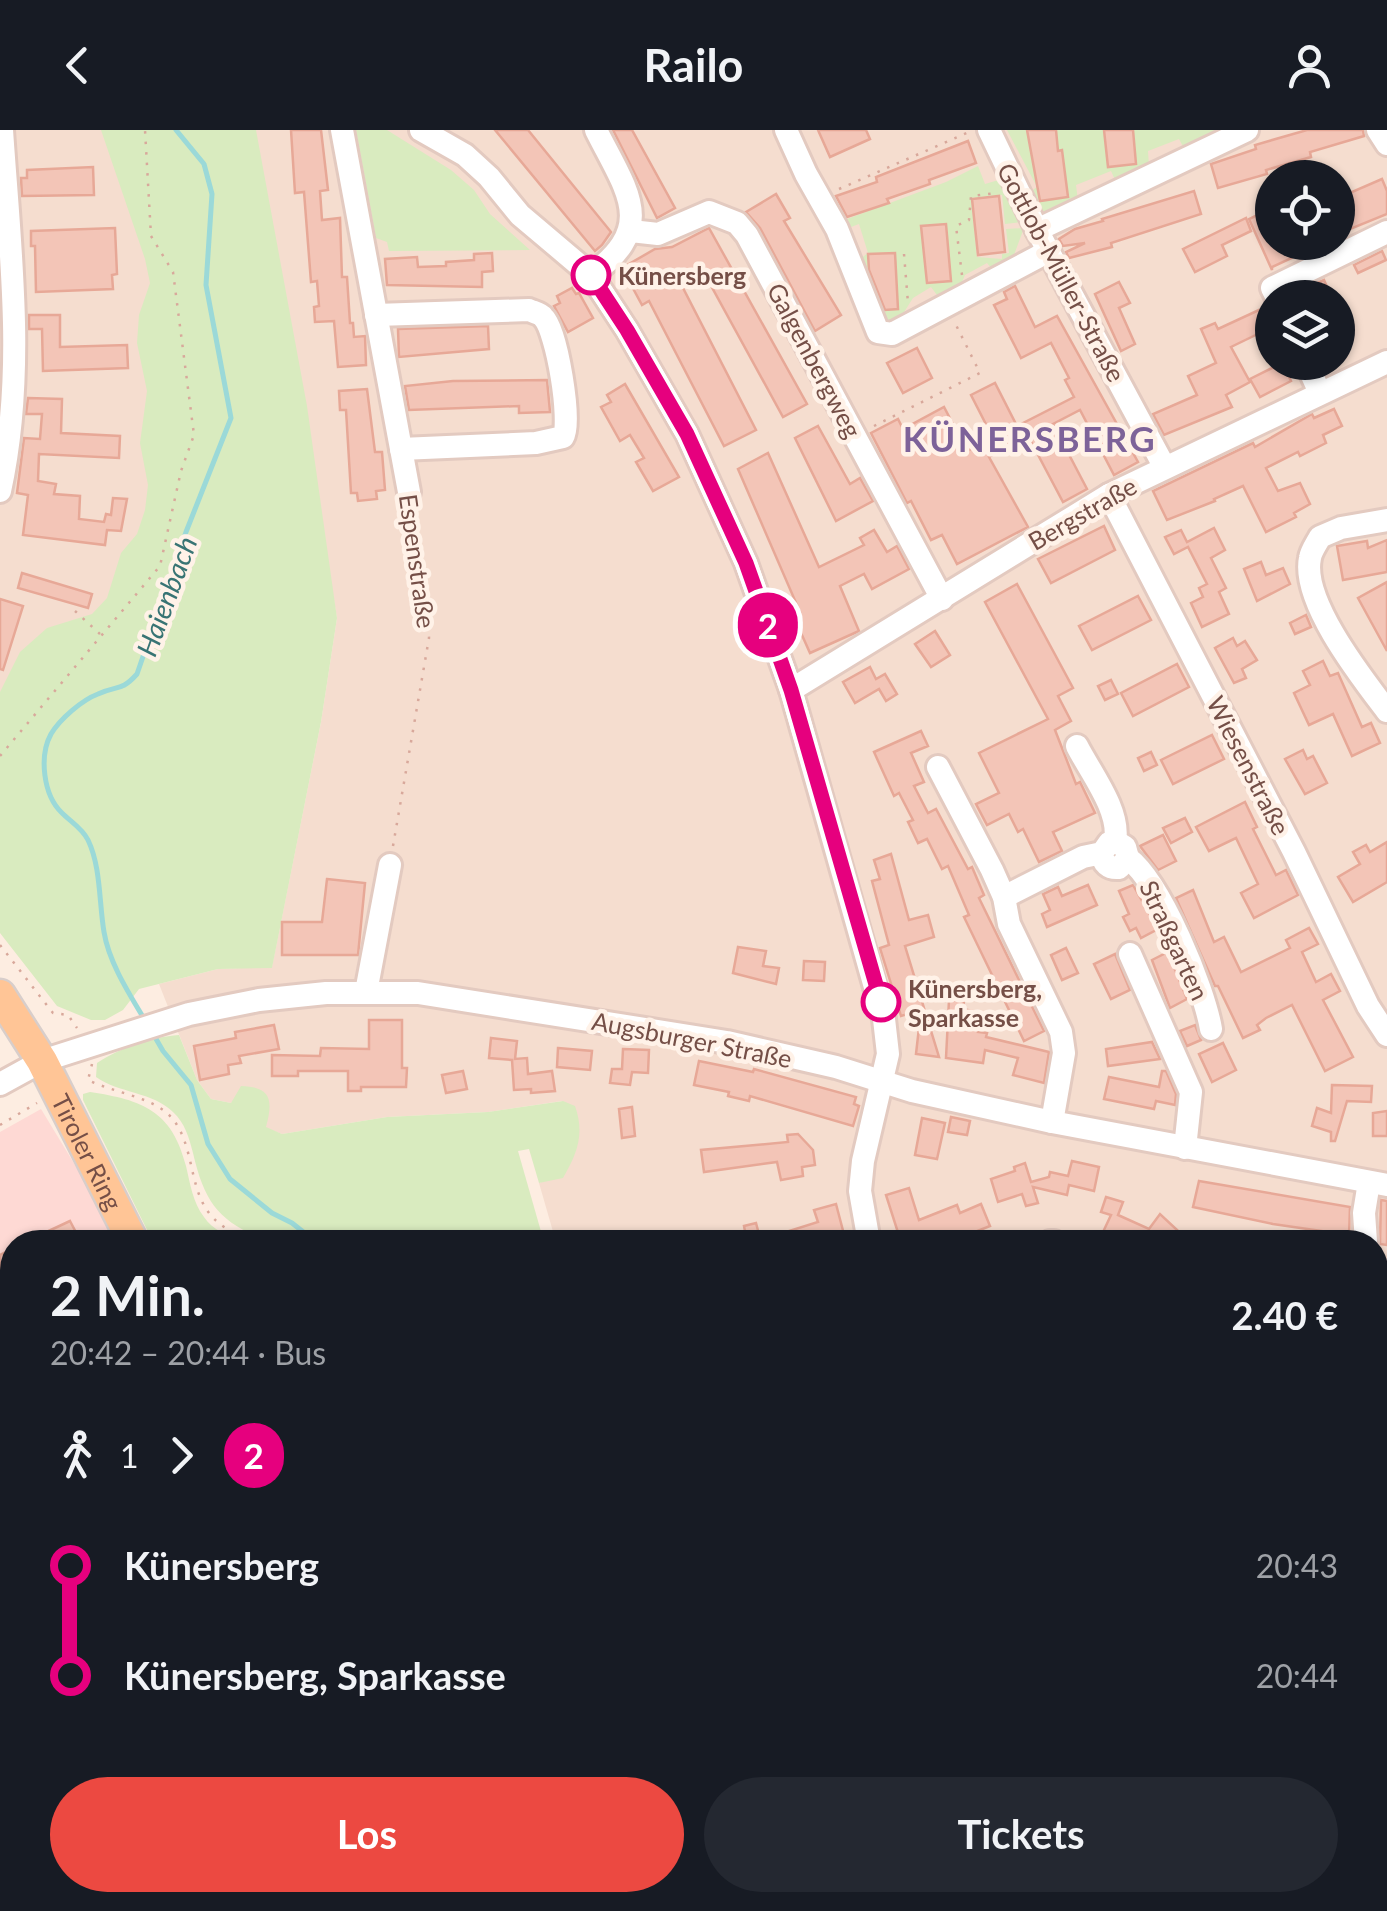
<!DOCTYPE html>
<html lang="de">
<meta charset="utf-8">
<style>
:root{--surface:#171b24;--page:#242831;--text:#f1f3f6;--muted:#9ea1a6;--accent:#ec4941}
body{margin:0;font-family:Lato,sans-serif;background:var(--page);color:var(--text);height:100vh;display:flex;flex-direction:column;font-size:38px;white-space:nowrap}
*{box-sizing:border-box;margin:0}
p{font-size:32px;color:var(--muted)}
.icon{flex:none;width:55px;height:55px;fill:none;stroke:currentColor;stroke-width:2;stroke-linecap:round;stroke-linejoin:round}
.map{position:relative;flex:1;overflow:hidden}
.panel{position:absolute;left:0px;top:1100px;width:1388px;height:682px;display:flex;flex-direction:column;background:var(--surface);border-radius:40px 40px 0 0;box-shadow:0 2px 8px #0004}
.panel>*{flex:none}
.badge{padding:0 20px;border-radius:32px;font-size:35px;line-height:65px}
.buttons{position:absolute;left:1255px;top:30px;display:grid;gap:20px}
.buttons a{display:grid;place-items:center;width:100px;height:100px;border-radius:50%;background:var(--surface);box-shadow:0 2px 8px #0004;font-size:50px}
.map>.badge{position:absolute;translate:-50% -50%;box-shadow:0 0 0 5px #fff}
.legs{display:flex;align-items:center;gap:15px;height:110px;padding:0 50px;font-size:32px}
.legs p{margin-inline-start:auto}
.head{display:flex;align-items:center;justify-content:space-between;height:170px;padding:0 50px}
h1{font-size:55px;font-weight:700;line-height:75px}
.action{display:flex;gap:20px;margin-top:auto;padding:20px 50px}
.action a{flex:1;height:115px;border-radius:60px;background:var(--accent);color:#fff;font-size:40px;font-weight:700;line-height:115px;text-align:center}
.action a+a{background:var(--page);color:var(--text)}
ul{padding:0 50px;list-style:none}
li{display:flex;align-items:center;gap:35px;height:110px;font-size:38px}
li i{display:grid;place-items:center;width:15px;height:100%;margin:0 12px;background:currentColor}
li i::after{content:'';width:25px;height:25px;margin:-12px;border:8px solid;border-radius:50%;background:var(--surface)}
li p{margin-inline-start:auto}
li:first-child i{background:linear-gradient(#0000 50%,currentColor 0)}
li:last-child i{background:linear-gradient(currentColor 50%,#0000 0)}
header{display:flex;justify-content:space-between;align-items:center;height:130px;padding:0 50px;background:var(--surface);font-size:45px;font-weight:700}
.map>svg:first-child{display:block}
.residential{fill:#f5ddcf;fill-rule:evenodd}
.commercial{fill:#fed9d4}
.green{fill:#d9ebbf}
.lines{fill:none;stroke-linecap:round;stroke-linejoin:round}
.stream{stroke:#9bd9d8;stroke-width:5}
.building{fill:#f3c5b7;stroke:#e7a897;stroke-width:2.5}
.minor-casing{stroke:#e3cac0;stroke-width:28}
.major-casing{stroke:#d8cecb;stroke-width:35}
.path{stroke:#d8a89b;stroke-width:2.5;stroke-dasharray:2.5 8;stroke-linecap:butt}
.minor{stroke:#fff;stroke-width:22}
.major{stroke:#ffc596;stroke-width:30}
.line-1-casing{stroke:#fff;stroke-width:22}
.line-1{stroke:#e6007e;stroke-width:15}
.stop-1-dot{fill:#fff;stroke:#e6007e;stroke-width:5}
.labels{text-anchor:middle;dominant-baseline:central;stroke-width:9;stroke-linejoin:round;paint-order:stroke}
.street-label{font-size:25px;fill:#754f47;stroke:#fff2e8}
.stop-label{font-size:25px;font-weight:bold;fill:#754f47;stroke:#fff2e8;text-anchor:start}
.water-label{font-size:28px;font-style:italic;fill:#387474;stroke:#fff2e8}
.district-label{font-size:35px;font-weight:bold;letter-spacing:2.5px;fill:#7d6299;stroke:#fff2e8}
</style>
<header><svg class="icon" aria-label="back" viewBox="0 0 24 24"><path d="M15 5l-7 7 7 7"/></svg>Railo<svg class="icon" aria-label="person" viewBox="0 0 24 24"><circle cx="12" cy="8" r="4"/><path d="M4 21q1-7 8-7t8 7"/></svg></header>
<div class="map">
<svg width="1387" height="1781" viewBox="0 0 1387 1781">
<rect width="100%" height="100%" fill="#fdede1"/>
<g class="residential">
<polygon points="0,0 109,0 163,163 158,355 133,431 98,489 0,590"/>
<path d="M254,0H1387V1781H422L419,1770H1375V1112H556L539,1053L550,1049L562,971L488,982L387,987L282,1004L266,998L237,967L231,973L211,969L197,950L159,854L218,839L272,837L321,592L337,488ZM1272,48H1338V112H1272ZM1272,168H1338V232H1272Z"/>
</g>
<polygon class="commercial" points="41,979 81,1045 114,1112 12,1112 12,1770 268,1770 259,1781 0,1781 0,1002"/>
<g class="green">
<polygon points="101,0 256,0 307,276 337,488 321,592 272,838 218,839 139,859 123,880 105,890 91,890 57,876 0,803 0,562 20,522 47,498 92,484 107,468 121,423 137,404 145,380 148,355 140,313 147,261 137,213 139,185 150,153 145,129"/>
<polygon points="356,0 387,0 451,40 474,60 490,84 530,120 389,121 387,112 376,108"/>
<polygon points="1007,0 1222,0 1185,20 1179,9 1148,21 1149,36 1116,52 1111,41 1076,55 1078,71 1044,85 1040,85 1027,64 1037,57"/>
<polygon points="978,36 985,54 1002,49 1021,92 1005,94 1002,65 971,68 977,127 1002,129 1002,124 1009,123 1006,99 1024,98 1011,133 993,140 987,133 965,145 959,159 940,169 931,157 913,168 894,198 879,196 856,132 868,123 859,94 843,100 839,92 946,52"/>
<path d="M179,905L197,950L211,969L231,973L241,956C272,957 273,971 266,997L282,1004L387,987L488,982L563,971L575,976C585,1004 577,1024 563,1048L539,1053L529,1019L518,1021L544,1112H269C220,1092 205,1075 193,1023C189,1008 185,993 173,982C153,962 118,963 96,947L97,933C120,918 151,907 179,905Z"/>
<path d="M90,962C143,970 172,981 186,1036C190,1053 193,1073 204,1087C212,1100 229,1106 242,1112H153L83,970V964Z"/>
</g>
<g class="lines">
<g class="stream">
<path d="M146,892C130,865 109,833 104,802C99,773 101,737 88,710C82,698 71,692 62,683C43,665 39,626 51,604C60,589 82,570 98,564C117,555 121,562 137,544L186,402L231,288L206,155L212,64L204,34L176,0"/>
<polyline points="152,902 163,921 191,955 208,1014 230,1049 272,1083 292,1093 316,1112"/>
</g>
</g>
<g class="building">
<polygon points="291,0 321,0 328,60 320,61 322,90 340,88 342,147 347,147 350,193 353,193 354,207 365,206 366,235 338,237 334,191 315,192 314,177 319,176 317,151 311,152 304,62 295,63"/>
<polygon points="495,0 528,0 611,102 602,115 595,121"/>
<polygon points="613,0 632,0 675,78 657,88"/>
<polygon points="818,0 866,0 870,9 830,27"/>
<polygon points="1027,0 1056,0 1058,21 1062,20 1068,67 1040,71"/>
<polygon points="1104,0 1133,0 1136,34 1108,37"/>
<polygon points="1307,0 1363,0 1364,6 1310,22 1311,27 1266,40 1267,44 1218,58 1211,34 1256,19 1255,15"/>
<polygon points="968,11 976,33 929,50 930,54 887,69 889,73 847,87 836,66 877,52 876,47"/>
<polygon points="93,37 94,65 22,66 21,48 27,48 27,40"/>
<polygon points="1382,49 1387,61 1387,84 1338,104 1338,68"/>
<polygon points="1194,61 1201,84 1111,113 1112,117 1069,128 1066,122 1085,113 1063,116 1059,109 1075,99 1103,91 1102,89"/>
<polygon points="776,64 790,88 784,91 841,185 815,201 760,98 746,82"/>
<polygon points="999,66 1005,122 978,125 972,69"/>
<polygon points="1272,78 1272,112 1326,112 1272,137 1272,140 1249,89"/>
<polygon points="1246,88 1251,101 1222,115 1227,126 1195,142 1183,119"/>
<polygon points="946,94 951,151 927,153 921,96"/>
<polygon points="115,98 117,144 112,145 113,159 36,162 35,116 31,116 31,101"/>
<polygon points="709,98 807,274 783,287 704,143 681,154 756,300 724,316 649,171 642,175 622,138 655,119 672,117"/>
<polygon points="1382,121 1386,130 1358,143 1354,135"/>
<polygon points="492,123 493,141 482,142 482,157 387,155 385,129 417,127 418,137 446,136 446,132 474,130 474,124"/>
<polygon points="895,123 898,179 885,180 869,140 868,124"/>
<polygon points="1324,150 1332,168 1292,168 1291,165"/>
<polygon points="1119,152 1130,173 1119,178 1135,214 1121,221 1095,164"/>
<polygon points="1015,156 1035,197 1057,186 1138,332 1114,345 1080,280 1053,294 1087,359 1063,372 1028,306 989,327 1028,397 957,434 942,405 931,410 911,371 907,373 871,303 898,289 903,299 944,277 967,321 993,308 971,265 995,253 1017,296 1074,267 1065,250 1069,248 1051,213 1021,228 994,175 1007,169 1004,162"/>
<polygon points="572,158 576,164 579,163 593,188 568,202 554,176 560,173 557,166"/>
<polygon points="1259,180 1268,199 1231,217 1250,252 1226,265 1232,277 1164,305 1153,284 1197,265 1188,246 1216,233 1201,199 1215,193 1218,199"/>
<polygon points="29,185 60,185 60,217 127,215 128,238 43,241 42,199 29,199"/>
<polygon points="488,196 489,219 399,227 398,199"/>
<polygon points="917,218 932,248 903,263 887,233"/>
<polygon points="1282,233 1291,251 1260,267 1250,249"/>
<polygon points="547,250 550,282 519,283 519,276 409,280 405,256 453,251"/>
<polygon points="625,254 679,347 653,361 636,332 644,328 630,305 620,311 601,277 611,272 607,265"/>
<polygon points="367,259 375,322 382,322 385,360 376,361 377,369 358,371 357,363 351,363 346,280 340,280 339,261"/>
<polygon points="28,268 62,269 61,303 120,306 119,328 39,324 38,351 56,354 54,364 80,366 79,389 104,392 106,384 111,385 113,368 127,369 121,401 107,400 105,415 23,405 28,365 17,363 24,308 40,309 42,284 26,284"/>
<polygon points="1334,279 1342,296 1323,305 1326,313 1300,326 1298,322 1266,338 1278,361 1300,353 1310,374 1294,383 1296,387 1266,402 1243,356 1214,369 1215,371 1167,390 1153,361 1253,313 1255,317 1312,284 1314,288"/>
<polygon points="818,296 850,354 860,348 873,371 836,391 795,308"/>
<polygon points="768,323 819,437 864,415 860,408 874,400 887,422 897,416 909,439 872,459 864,444 840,456 859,501 810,523 793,485 800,482 738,339"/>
<polygon points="1104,396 1115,420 1051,453 1038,429"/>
<polygon points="1214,398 1225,420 1211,428 1226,458 1219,462 1229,484 1202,497 1191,473 1203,467 1199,458 1207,454 1188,417 1174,424 1165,407 1181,400 1187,412"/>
<polygon points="1387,410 1387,442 1343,450 1337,416 1367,411 1368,418"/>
<polygon points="1261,432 1266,445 1283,438 1290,454 1257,471 1244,439"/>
<polygon points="22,443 92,464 88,478 18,458"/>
<polygon points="1387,452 1387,521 1358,468"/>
<polygon points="1017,454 1073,558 1058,566 1071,591 1055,600 1076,654 1080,652 1095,683 1053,702 1062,721 1039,732 1023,699 1018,702 1009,684 987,695 976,674 999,663 979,623 1048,589 985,472"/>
<polygon points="1138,466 1151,490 1092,520 1079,496"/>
<polygon points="0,469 23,476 3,540 0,539"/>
<polygon points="1306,485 1311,497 1295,504 1290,493"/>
<polygon points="935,501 950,525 931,537 915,514"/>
<polygon points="1233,508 1237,516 1245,511 1257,530 1242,539 1246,548 1234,553 1215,518"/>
<polygon points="1323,531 1330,546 1338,543 1362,597 1371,593 1380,613 1352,626 1333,584 1309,595 1294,563 1310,555 1303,541"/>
<polygon points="1177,534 1189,557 1133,586 1121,563"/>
<polygon points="870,537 876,549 885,544 897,564 886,571 879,559 855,573 843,552"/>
<polygon points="1111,550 1118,564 1105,570 1098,556"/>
<polygon points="921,601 928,616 911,623 924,652 914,656 928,683 936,679 968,739 972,737 984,765 979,768 1044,901 1024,911 964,787 969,785 948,736 942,739 927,709 918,713 908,692 913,690 899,663 894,666 874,622"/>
<polygon points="1212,605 1224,629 1173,654 1161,630"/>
<polygon points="1303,620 1307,629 1313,626 1327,653 1305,664 1285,629"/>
<polygon points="1151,622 1157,635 1144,641 1138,628"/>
<polygon points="1245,672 1257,697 1253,699 1276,745 1286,740 1298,765 1254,788 1241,763 1258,754 1236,708 1209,721 1196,697"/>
<polygon points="1185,688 1192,702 1171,713 1163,698"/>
<polygon points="1163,705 1176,731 1158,740 1140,716"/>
<polygon points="1387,712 1387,752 1353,772 1338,747 1360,734 1353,722 1366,715 1370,722"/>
<polygon points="891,724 909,790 928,785 934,807 905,816 939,927 916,924 921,880 901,886 880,818 889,815 872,751 880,749 874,730"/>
<polygon points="327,749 365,753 358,825 282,825 282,792 322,792"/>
<polygon points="1088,755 1097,775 1047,797 1042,784 1050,780 1043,764 1058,757 1062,766"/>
<polygon points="1133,755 1158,799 1141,808 1136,798 1130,801 1123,787 1129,784 1119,761"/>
<polygon points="1193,760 1214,812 1224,807 1241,842 1290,818 1286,810 1309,798 1318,814 1302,822 1316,852 1331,844 1340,861 1323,870 1353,927 1325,941 1292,875 1266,888 1257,895 1260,900 1243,908 1218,856 1215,856 1176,768"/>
<polygon points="738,817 766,821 763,836 779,838 776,854 733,843"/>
<polygon points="1066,818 1078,843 1062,850 1051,825"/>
<polygon points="1168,822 1187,869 1170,878 1152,830"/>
<polygon points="1115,824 1130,860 1111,869 1094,834"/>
<polygon points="804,831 825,832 824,851 803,850"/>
<polygon points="949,870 964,871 963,879 981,883 978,902 987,903 986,907 1049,922 1044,953 1013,945 1018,928 985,920 983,933 946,928"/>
<polygon points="369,890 402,890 402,938 407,938 406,957 361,957 361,961 348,961 348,941 298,941 298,946 272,946 272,925 320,926 321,918 369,919"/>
<polygon points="274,895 279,919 239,926 241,933 228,935 229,944 200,950 194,916 236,908 235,902"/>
<polygon points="1195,895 1201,910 1187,916 1180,901"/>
<polygon points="491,908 517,911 515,929 527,928 528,944 552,941 555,961 531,963 531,959 514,960 512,930 489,928"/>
<polygon points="1152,912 1160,929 1108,936 1106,919"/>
<polygon points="1223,913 1236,940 1212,952 1199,924"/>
<polygon points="558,918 592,921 590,940 557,937"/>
<polygon points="623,919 649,920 648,943 632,942 630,955 610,953 612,939 622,939"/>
<polygon points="699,931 753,942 754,939 856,967 854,974 859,976 853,996 750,966 749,971 728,966 729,962 694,955"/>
<polygon points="463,941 467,959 446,963 442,945"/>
<polygon points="1162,941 1166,941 1176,964 1175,975 1156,971 1154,979 1104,969 1109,947 1159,957"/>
<polygon points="1332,955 1372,956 1371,972 1347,971 1335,1011 1331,1011 1331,1002 1312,996 1317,978 1331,983"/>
<polygon points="632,977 635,1006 622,1008 619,979"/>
<polygon points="1387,981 1387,1006 1373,1006 1373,983"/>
<polygon points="951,987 970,991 967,1005 948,1002"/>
<polygon points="922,988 945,993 937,1029 915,1025"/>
<polygon points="798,1004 813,1020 815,1035 802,1037 803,1046 781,1050 777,1032 704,1042 701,1020 788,1012 787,1005"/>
<polygon points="1072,1031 1099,1037 1094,1061 1069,1055 1067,1065 1033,1057 1038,1073 1026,1076 1022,1064 998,1072 991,1049 1015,1041 1014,1037 1025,1033 1031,1052 1049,1047 1050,1042 1068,1046"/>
<polygon points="1199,1051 1350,1077 1349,1105 1273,1094 1193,1077"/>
<polygon points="909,1058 919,1090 957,1075 960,1083 981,1074 990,1096 950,1112 901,1112 886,1065"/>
<polygon points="1106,1067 1123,1072 1118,1085 1149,1099 1160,1084 1190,1112 1126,1112 1103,1102 1111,1085 1101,1082"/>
<polygon points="1381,1070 1387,1071 1387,1115 1380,1114"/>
<polygon points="836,1074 846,1112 793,1112 789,1101 818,1092 814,1080"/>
<polygon points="70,1091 81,1112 25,1112"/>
<polygon points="756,1093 761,1112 747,1112 744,1096"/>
<polygon points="12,1119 12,1298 0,1304 0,1125"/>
<polygon points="0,1612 12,1640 12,1700 0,1706"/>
<polygon points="12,1743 12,1781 0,1781 0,1749"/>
</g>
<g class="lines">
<defs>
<g id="minor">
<polyline points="342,0 409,362"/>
<polyline points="421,0 465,25 489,47 520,85 591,145 627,200 687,304 746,433 791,560 884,889 888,924 863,1031 860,1061 869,1112"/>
<polyline points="786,0 806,44 837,99 878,202 892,204 1049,121"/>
<polyline points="989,0 1037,100 1164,336"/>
<polyline points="1378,0 1387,14"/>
<polyline points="1037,100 1247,0"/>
<polyline points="631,101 658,104 709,82 737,93 747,105 942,469"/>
<path d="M591,145C658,96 627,62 596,0"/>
<polyline points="1277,168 1272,158 1387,102"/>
<path d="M376,185L529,180C533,182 540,183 543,187C557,200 572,293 563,307L536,313L401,319"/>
<polyline points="1306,232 1320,263"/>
<path d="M0,361C26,242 10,120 2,0"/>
<polyline points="1109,365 1294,722 1368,876 1387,905"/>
<path d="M1387,390L1341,398L1320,407C1317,413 1311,421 1310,428C1301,471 1362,548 1387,581"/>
<polyline points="791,560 1109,365 1387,232"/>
<path d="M1077,616C1090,642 1121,681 1115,711"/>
<polyline points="938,637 992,740 1004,767 1009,794 1061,902 1064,923 1052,992"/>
<path d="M1128,728C1161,753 1204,858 1211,899"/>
<path d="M1004,767L1083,727L1102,723L1109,713L1115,711L1125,717L1128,728L1119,738C1109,739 1102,733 1102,723"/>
<polyline points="1130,824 1191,962 1185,1018"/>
<polyline points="366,862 390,735"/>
<polyline points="0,954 42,931 189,884 259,870 326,863 418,863 727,912 836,937 912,961 1052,992 1387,1055"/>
<polyline points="1050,1112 1054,1112"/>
<polyline points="1366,1112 1364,1083 1369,1052"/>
<polyline points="1375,1136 1387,1155"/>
<polyline points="0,1534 12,1562"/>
<polyline points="1375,1593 1387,1584"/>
<polyline points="105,1770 110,1781"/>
<polyline points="1285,1770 1289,1781"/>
<polyline points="558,1781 613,1770"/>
</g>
<g id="major">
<path id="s1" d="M0,865L42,931L133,1112"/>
<polyline points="299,1770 301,1781"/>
</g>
</defs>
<use href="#minor" class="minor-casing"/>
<use href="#major" class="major-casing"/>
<g class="path">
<polyline points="839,59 969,2"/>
<polyline points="904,124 908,173"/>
<polyline points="962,145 956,96 969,90 971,66 996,63"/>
<polyline points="874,296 980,243 956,195"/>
<polyline points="75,481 100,504"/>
<polyline points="0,626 160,436 181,341 194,305 173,142 151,106 145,0"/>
<polyline points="393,716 429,508 428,471 413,383"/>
<polyline points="0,815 53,883 68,885 77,898"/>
<path d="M92,934L88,950C112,962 147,966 167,983C199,1012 184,1067 220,1094C230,1102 243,1107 255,1112"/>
<polyline points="0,995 37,973"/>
<polyline points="340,1770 344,1772 345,1781"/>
<polyline points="630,1776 653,1770"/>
<polyline points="262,1781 271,1770"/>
</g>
<use href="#minor" class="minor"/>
<use href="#major" class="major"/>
</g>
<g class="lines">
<defs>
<polyline id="line-1" points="591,145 627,200 687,304 746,433 791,560 881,872"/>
</defs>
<use href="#line-1" class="line-1-casing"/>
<use href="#line-1" class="line-1"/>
</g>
<g class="stop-1-dot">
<circle cx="591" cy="145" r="18"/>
<circle cx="881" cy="872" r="18"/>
</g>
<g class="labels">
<g class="street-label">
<text transform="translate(1062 142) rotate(62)">Gottlob-Müller-Straße</text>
<text transform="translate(815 230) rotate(62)">Galgenbergweg</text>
<text transform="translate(1082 383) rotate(-30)">Bergstraße</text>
<text transform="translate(418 431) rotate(82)">Espenstraße</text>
<text transform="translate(1249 635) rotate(63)">Wiesenstraße</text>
<text transform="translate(1175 810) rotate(65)">Straßgarten</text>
<text transform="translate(692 909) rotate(11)">Augsburger Straße</text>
<text stroke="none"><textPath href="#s1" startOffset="180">Tiroler Ring</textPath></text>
</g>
<g class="stop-label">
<text x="618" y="145">Künersberg</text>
<text x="908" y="858">Künersberg,<tspan x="908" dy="29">Sparkasse</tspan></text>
</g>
<g class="water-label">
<text transform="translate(166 466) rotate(-70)">Haienbach</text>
</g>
<g class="district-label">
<text x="1030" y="308">KÜNERSBERG</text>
</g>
</g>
</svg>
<div class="buttons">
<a><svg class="icon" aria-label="locate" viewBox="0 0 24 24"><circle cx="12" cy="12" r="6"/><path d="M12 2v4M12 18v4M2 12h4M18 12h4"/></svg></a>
<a><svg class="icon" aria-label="layers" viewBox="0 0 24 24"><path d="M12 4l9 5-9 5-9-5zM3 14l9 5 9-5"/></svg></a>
</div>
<b class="badge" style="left:768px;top:495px;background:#e6007e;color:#fff">2</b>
<section class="panel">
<div class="head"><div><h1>2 Min.</h1><p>20:42 – 20:44 · Bus</p></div><b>2.40 €</b></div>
<div class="legs"><svg class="icon" aria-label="walk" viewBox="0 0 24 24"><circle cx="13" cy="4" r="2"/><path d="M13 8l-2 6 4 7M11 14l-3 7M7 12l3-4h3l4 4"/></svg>1<svg class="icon" aria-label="forward" viewBox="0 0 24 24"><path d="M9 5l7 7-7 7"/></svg><b class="badge" style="background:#e6007e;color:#fff">2</b></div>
<ul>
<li><i style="color:#e6007e"></i><b>Künersberg</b><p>20:43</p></li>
<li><i style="color:#e6007e"></i><b>Künersberg, Sparkasse</b><p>20:44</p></li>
</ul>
<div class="action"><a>Los</a><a>Tickets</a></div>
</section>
</div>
